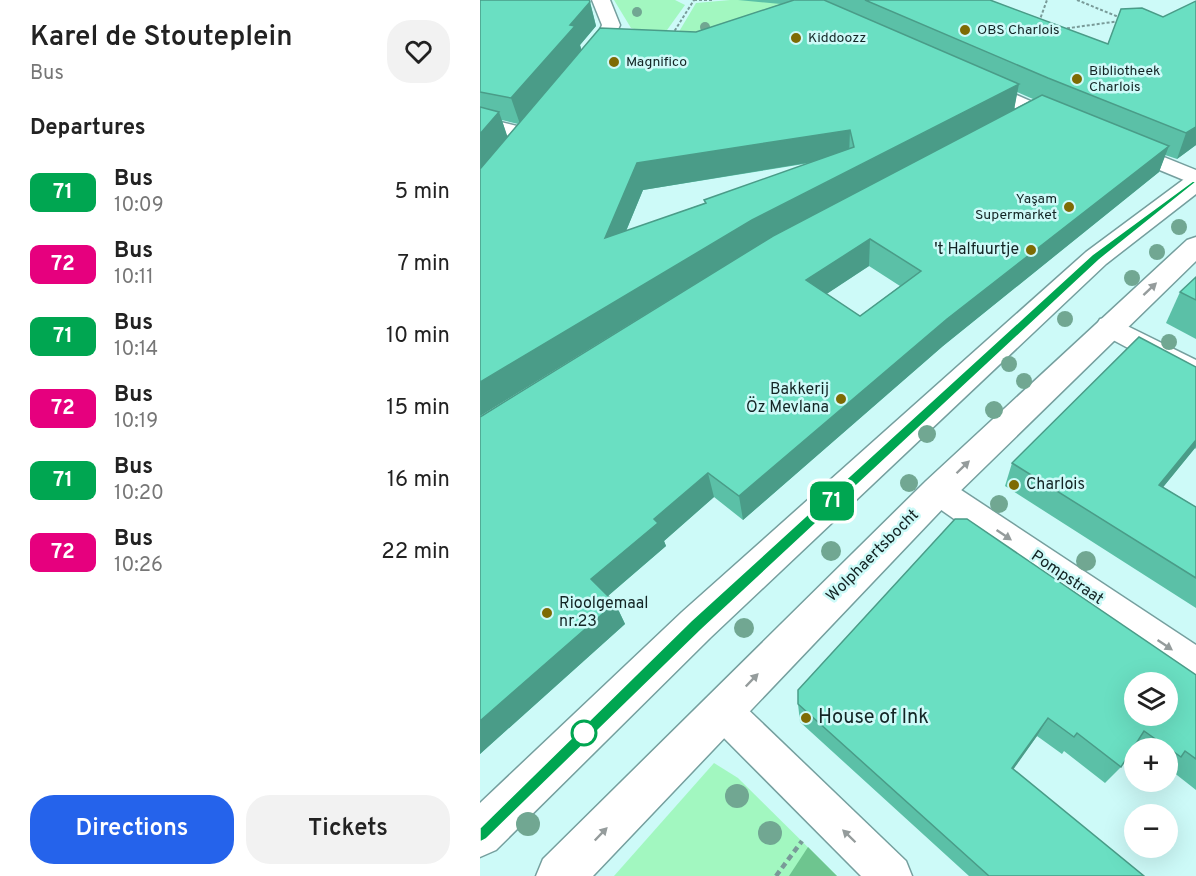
<!DOCTYPE html>
<meta charset="utf-8">
<style>
:root{--surface:#fff;--page:#f2f2f2;--text:#222;--muted:#767676;--accent:#2563eb}
body{margin:0;font-family:Overpass,sans-serif;background:var(--page);color:var(--text);height:100vh;display:flex;flex-direction:column;font-size:22px;white-space:nowrap}
*{box-sizing:border-box;margin:0}
p{font-size:20px;color:var(--muted)}
.icon{flex:none;width:33px;height:33px;fill:none;stroke:currentColor;stroke-width:2;stroke-linecap:round;stroke-linejoin:round}
.map{position:relative;flex:1;overflow:hidden}
.drawer{display:flex;flex-direction:column;background:var(--surface);width:480px}
.drawer>*{flex:none}
.badge{padding:0 12px;border-radius:9px;font-size:21px;line-height:39px}
.fabs{position:absolute;left:644px;top:672px;display:grid;gap:12px}
.fabs a{display:grid;place-items:center;width:54px;height:54px;border-radius:50%;background:var(--surface);box-shadow:0 6px 24px #0002;font-size:30px}
.map>.badge{position:absolute;translate:-50% -50%;box-shadow:0 0 0 3px #fff}
h2{padding:0 30px;font-size:22px;line-height:54px}
.round{display:grid;place-items:center;flex:none;width:63px;height:63px;border-radius:24px;background:var(--page)}
.summary{display:flex;align-items:center;justify-content:space-between;height:102px;padding:0 30px}
h1{font-size:28px;font-weight:600;line-height:45px}
.cta{display:flex;gap:12px;margin-top:auto;padding:12px 30px}
.cta a{flex:1;height:69px;border-radius:24px;background:var(--accent);color:#fff;font-size:24px;font-weight:600;line-height:69px;text-align:center}
.cta a+a{background:var(--page);color:var(--text)}
ul{padding:0;list-style:none}
li{display:flex;align-items:center;gap:18px;height:72px;padding:0 30px}
li div{flex:1}
li b{display:block;font-size:22px}
li em{font-style:normal}
li .badge{min-width:66px;font-weight:700;text-align:center}
main{display:flex;flex:1;min-height:0}
.map>svg:first-child{display:block}
.green{fill:#a2f7c0}
.forest{fill:#6ec58f}
.lines{fill:none;stroke-linecap:round;stroke-linejoin:round}
.street-casing{stroke:#759f9e;stroke-width:3}
.secondary-casing{stroke:#759f9e;stroke-width:3}
.path-far1{stroke:#799a98;stroke-width:2;stroke-dasharray:3 2;stroke-linecap:butt}
.path{stroke:#799a98;stroke-width:4.5;stroke-dasharray:6 4;stroke-linecap:butt}
.street{fill:#fff;fill-rule:evenodd}
.secondary{fill:#fff;fill-rule:evenodd}
.tree{fill:#71a792}
.wall{fill:#5bc0a7;fill-rule:evenodd}
.shaded-wall{fill:#4a9c88}
.building{fill:#6adfc2;stroke:#4a9c88;stroke-width:1.5;fill-rule:evenodd}
.oneway{fill:#959c9c}
.line{fill:#00a651;stroke:#fff;stroke-width:1.5}
.poi-dot{fill:#7e6b04;stroke:#cdfaf8;stroke-width:2}
.stop-dot{fill:#fff;stroke:#00a651;stroke-width:3}
.labels{text-anchor:middle;dominant-baseline:central;stroke-width:5;stroke-linejoin:round;paint-order:stroke}
.far-poi-label{font-size:14px;fill:#132424;stroke:#cdfaf8;text-anchor:start}
.poi-label{font-size:16px;fill:#132424;stroke:#cdfaf8;text-anchor:end}
.street-label{font-size:16px;fill:#132424;stroke:#cdfaf8}
.near-poi-label{font-size:20px;fill:#132424;stroke:#cdfaf8;text-anchor:start}
</style>
<main>
<section class="drawer">
<div class="summary"><div><h1>Karel de Stouteplein</h1><p>Bus</p></div><a class="round"><svg class="icon" aria-label="heart" viewBox="0 0 24 24"><path d="M12 20l-8-8c-3-5 5-10 8-4 3-6 11-1 8 4z"/></svg></a></div>
<h2>Departures</h2>
<ul>
<li><span class="badge" style="background:#00a651;color:#fff">71</span><div><b>Bus</b><p>10:09</p></div><em>5 min</em></li>
<li><span class="badge" style="background:#e6007e;color:#fff">72</span><div><b>Bus</b><p>10:11</p></div><em>7 min</em></li>
<li><span class="badge" style="background:#00a651;color:#fff">71</span><div><b>Bus</b><p>10:14</p></div><em>10 min</em></li>
<li><span class="badge" style="background:#e6007e;color:#fff">72</span><div><b>Bus</b><p>10:19</p></div><em>15 min</em></li>
<li><span class="badge" style="background:#00a651;color:#fff">71</span><div><b>Bus</b><p>10:20</p></div><em>16 min</em></li>
<li><span class="badge" style="background:#e6007e;color:#fff">72</span><div><b>Bus</b><p>10:26</p></div><em>22 min</em></li>
</ul>
<div class="cta"><a>Directions</a><a>Tickets</a></div>
</section>
<div class="map">
<svg width="716" height="876" viewBox="0 0 716 876">
<rect width="100%" height="100%" fill="#cdfaf8"/>
<g class="green">
<polygon points="134,0 195,0 205,5 182,37 151,28"/>
<polygon points="250,0 289,0 310,4 259,28 197,35 216,3"/>
<polygon points="234,763 258,778 357,876 134,876"/>
</g>
<polygon class="forest" points="328,847 357,876 309,876"/>
<g class="lines">
<defs>
<g id="street">
<path d="M112,0H130L140,25C133,40 120,70 100,65L98,61L117,37L122,25Z"/>
<polygon points="498,78 587,117 590,121 587,125 580,127 573,125 491,88 488,84 491,80"/>
<polygon points="0,117 53,130 57,134 53,138 46,140 0,129"/>
<polygon points="644,141 716,170 716,185 636,152 633,147 636,142"/>
<polygon points="629,317 716,360 716,382 706,379 620,333 616,326 620,319"/>
<polygon points="458,478 469,482 716,645 716,684 703,679 447,500 442,491 447,482"/>
<polygon points="242,691 255,697 426,861 432,876 381,876 229,723 223,710 229,697"/>
</g>
<g id="secondary">
<polygon points="716,175 716,194 626,264 230,638 16,850 0,857 0,803 202,612 606,252 707,177"/>
<polygon points="716,237 716,261 470,501 113,876 56,876 63,859 446,481 707,240"/>
</g>
</defs>
<use href="#street" class="street-casing"/>
<use href="#secondary" class="secondary-casing"/>
<g class="path-far1">
<polyline points="214,0 233,0"/>
<polyline points="597,0 641,18"/>
<polyline points="559,22 567,0"/>
<polyline points="582,29 640,21"/>
<polyline points="192,35 214,0"/>
</g>
<polyline class="path" points="296,876 322,841"/>
<use href="#street" class="street"/>
<use href="#secondary" class="secondary"/>
</g>
<g class="tree">
<circle cx="157" cy="12" r="5"/>
<circle cx="225" cy="27" r="5"/>
<circle cx="699" cy="227" r="8"/>
<circle cx="677" cy="252" r="8"/>
<circle cx="652" cy="278" r="8"/>
<circle cx="585" cy="319" r="8"/>
<circle cx="689" cy="342" r="8"/>
<circle cx="529" cy="364" r="8"/>
<circle cx="544" cy="381" r="8"/>
<circle cx="514" cy="410" r="9"/>
<circle cx="447" cy="434" r="9"/>
<circle cx="429" cy="483" r="9"/>
<circle cx="519" cy="504" r="9"/>
<circle cx="351" cy="551" r="10"/>
<circle cx="606" cy="561" r="10"/>
<circle cx="264" cy="628" r="10"/>
<circle cx="257" cy="796" r="12"/>
<circle cx="48" cy="824" r="12"/>
<circle cx="290" cy="833" r="12"/>
</g>
<g class="wall">
<path d="M0,0L110,2L116,26L100,45L101,50L216,32L301,4L258,0H510L628,44L641,9L716,145L697,159L685,155L679,172L463,346L263,520L234,497L184,541L186,546L128,596L135,603L145,624L0,754V417L275,247L0,416ZM537,92L553,99L534,109ZM22,120L38,124L27,137ZM330,163L224,200L225,203L146,231L163,190ZM389,266L420,286L380,316L346,294Z"/>
<polygon points="716,277 716,339 686,323 700,292"/>
<polygon points="716,367 716,449 715,448 683,487 716,507 716,608 525,486 532,463"/>
<polygon points="716,675 716,790 688,768 687,769 687,748 654,748 654,753 651,751 641,767 625,783 584,751 582,754 557,736 533,769 664,876 489,876 320,722 318,704"/>
</g>
<g class="shaded-wall">
<polygon points="110,2 116,26 100,45 102,51 40,124 31,98 90,25"/>
<polygon points="539,84 534,110 275,247 0,416 0,382 272,220"/>
<polygon points="19,112 28,138 0,172 0,134"/>
<polygon points="716,127 716,145 697,159 706,133"/>
<polygon points="370,130 369,156 163,190 132,265 125,238 157,163"/>
<polygon points="689,146 679,172 463,346 263,520 259,496 467,319"/>
<polygon points="390,239 389,266 327,307 326,280"/>
<polygon points="716,440 716,446 715,448 667,507 679,485"/>
<polygon points="228,473 234,497 184,541 186,546 122,601 111,579 174,519"/>
<polygon points="135,603 145,624 0,754 0,721"/>
<polygon points="568,718 557,736 523,784 532,768"/>
</g>
<g class="building">
<polygon points="0,0 109,0 110,2 90,25 95,26 31,98 0,92"/>
<path d="M314,0H344L539,84L272,220L0,382V169L120,28L216,32ZM370,130L374,147L224,200L226,203L125,238L157,163Z"/>
<polygon points="385,0 510,0 628,44 641,9 662,8 683,17 716,1 716,127 706,133 568,78"/>
<path d="M562,95L689,146L467,319L259,496L228,473L174,519L178,523L111,579L135,603L0,721V417L293,236ZM390,239L441,271L380,316L326,280Z"/>
<polygon points="0,107 19,112 0,134"/>
<polygon points="716,277 716,300 700,292"/>
<polygon points="659,337 716,367 716,440 679,485 716,507 716,578 532,463"/>
<path d="M475,519H487L716,675V759L705,751L701,757L664,731L641,767L597,733L594,737L568,718L532,768L664,876H509L318,704V690ZM654,682H687V716H654Z"/>
</g>
<defs><path id="oneway-solid" d="M-6-.8H1V-3.2L6.5 0L1 3.2V.8H-6Z" transform="scale(1.5)"/></defs>
<g class="oneway">
<use href="#oneway-solid" transform="translate(670 289) rotate(-43)"/>
<use href="#oneway-solid" transform="translate(483 467) rotate(-44)"/>
<use href="#oneway-solid" transform="translate(524 535) rotate(34)"/>
<use href="#oneway-solid" transform="translate(685 645) rotate(34)"/>
<use href="#oneway-solid" transform="translate(272 680) rotate(-46)"/>
<use href="#oneway-solid" transform="translate(121 834) rotate(-46)"/>
<use href="#oneway-solid" transform="translate(369 836) rotate(-136)"/>
</g>
<polygon class="line" points="713,181 716,182 619,260 221,630 6,839 0,842 0,828 211,621 612,255"/>
<g class="poi-dot">
<circle cx="485" cy="30" r="6"/>
<circle cx="316" cy="38" r="6"/>
<circle cx="134" cy="62" r="6"/>
<circle cx="597" cy="79" r="6"/>
<circle cx="589" cy="207" r="6"/>
<circle cx="551" cy="250" r="6"/>
<circle cx="361" cy="399" r="6"/>
<circle cx="534" cy="485" r="6"/>
<circle cx="67" cy="613" r="6"/>
<circle cx="326" cy="718" r="6"/>
</g>
<circle class="stop-dot" cx="104" cy="733" r="12"/>
<g class="labels">
<g class="far-poi-label">
<text x="497" y="30">OBS Charlois</text>
<text x="328" y="38">Kiddoozz</text>
<text x="146" y="62">Magnifico</text>
<text x="609" y="71">Bibliotheek<tspan x="609" dy="16">Charlois</tspan></text>
<text x="577" y="199" text-anchor="end">Yaşam<tspan x="577" dy="16">Supermarket</tspan></text>
</g>
<g class="poi-label">
<text x="539" y="250">'t Halfuurtje</text>
<text x="349" y="390">Bakkerij<tspan x="349" dy="18">Öz Mevlana</tspan></text>
<text x="546" y="485" text-anchor="start">Charlois</text>
<text x="79" y="604" text-anchor="start">Rioolgemaal<tspan x="79" dy="18">nr.23</tspan></text>
</g>
<g class="street-label">
<text transform="translate(393 556) rotate(-45)">Wolphaertsbocht</text>
<text transform="translate(587 578) rotate(34)">Pompstraat</text>
</g>
<g class="near-poi-label">
<text x="338" y="718">House of Ink</text>
</g>
</g>
</svg>
<div class="fabs">
<a><svg class="icon" aria-label="layers" viewBox="0 0 24 24"><path d="M12 4l9 5-9 5-9-5zM3 14l9 5 9-5"/></svg></a>
<a>+</a>
<a>−</a>
</div>
<b class="badge" style="left:352px;top:501px;background:#00a651;color:#fff">71</b>
</div>
</main>
